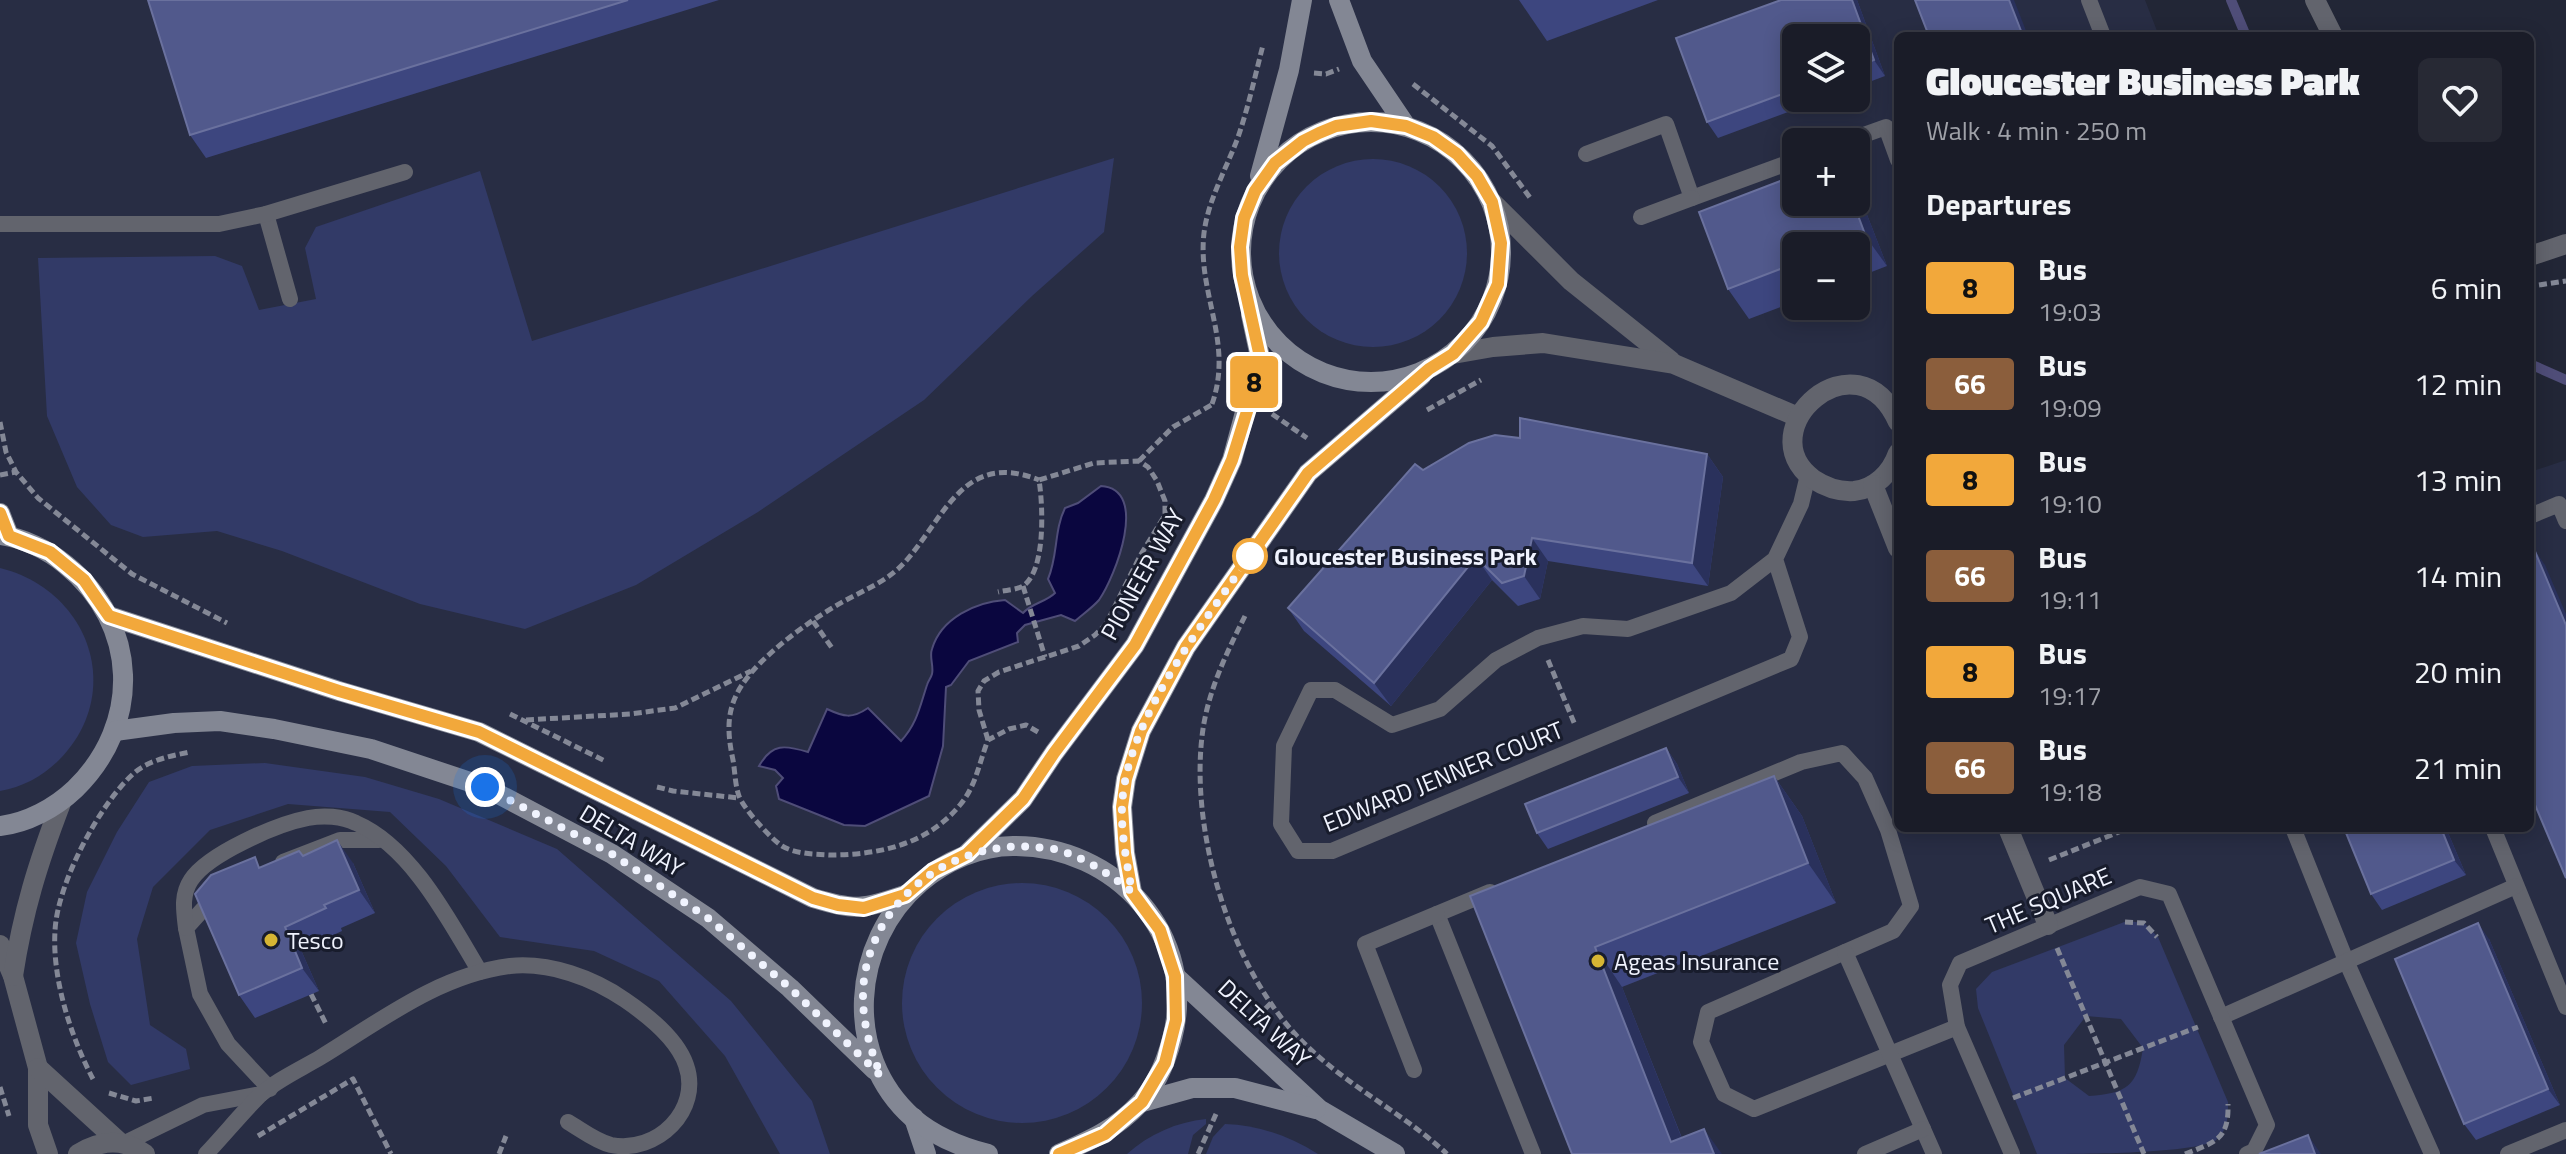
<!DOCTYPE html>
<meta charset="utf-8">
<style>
:root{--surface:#1a1c28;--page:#272934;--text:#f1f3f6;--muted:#9fa1a8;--line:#383a45}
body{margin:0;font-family:"Titillium Web",sans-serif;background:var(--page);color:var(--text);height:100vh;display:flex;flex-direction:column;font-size:30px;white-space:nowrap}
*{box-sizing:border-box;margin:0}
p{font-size:26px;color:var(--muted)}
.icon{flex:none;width:44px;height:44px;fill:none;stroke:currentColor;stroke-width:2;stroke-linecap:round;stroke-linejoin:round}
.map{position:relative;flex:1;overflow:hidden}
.sheet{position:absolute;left:1894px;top:32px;width:640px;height:800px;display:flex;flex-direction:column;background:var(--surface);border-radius:12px;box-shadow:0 4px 20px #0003,0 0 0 2px var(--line)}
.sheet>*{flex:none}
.badge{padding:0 16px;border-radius:6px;font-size:28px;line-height:52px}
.buttons{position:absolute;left:1782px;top:24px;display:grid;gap:16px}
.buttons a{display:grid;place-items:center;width:88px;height:88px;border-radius:12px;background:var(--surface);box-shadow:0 4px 20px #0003,0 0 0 2px var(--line);font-size:40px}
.you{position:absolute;width:40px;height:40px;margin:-20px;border:6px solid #fff;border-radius:50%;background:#1a73e8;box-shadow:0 0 0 12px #1a73e833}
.map>.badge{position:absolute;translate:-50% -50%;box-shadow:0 0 0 4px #fff}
h2{padding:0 32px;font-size:30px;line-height:72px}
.round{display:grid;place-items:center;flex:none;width:84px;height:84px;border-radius:12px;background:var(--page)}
.summary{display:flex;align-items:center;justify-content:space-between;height:136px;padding:0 32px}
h1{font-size:38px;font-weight:800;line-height:60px}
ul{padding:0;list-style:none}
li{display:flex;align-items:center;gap:24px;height:96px;padding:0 32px}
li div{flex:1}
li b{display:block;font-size:30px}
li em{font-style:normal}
li .badge{min-width:88px;font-weight:700;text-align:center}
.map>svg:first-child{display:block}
.built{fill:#282d44;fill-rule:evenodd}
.green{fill:#323a67;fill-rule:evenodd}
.water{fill:#0a063f;stroke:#4f4d78;stroke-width:2}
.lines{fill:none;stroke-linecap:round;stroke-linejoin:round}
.stream{stroke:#4f4d78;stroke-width:10}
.path{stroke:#848896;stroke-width:5;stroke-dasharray:8 4;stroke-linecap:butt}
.lane{stroke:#62646d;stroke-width:16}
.street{stroke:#62646d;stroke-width:20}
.secondary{stroke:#838794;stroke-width:20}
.wall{fill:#3d467f}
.shaded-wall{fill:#2a315c}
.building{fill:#51598c;stroke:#6a719e;stroke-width:2}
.line-casing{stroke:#fff;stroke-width:18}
.line{stroke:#f2a83b;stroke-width:12}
.walk{stroke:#f0f3fe;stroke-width:8;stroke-dasharray:0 14.4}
.stop-dot{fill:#fff;stroke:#f2a83b;stroke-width:4}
.poi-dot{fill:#d6b534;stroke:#181c2c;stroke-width:3}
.labels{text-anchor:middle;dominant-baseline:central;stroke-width:6;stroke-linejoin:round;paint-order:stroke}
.stop-label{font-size:24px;font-weight:bold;fill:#f0f3fe;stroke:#181c2c;text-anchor:start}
.street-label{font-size:24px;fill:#f0f3fe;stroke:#181c2c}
.poi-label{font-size:24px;fill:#f0f3fe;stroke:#181c2c;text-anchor:start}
</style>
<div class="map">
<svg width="2566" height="1154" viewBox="0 0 2566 1154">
<rect width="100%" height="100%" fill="#222636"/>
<path class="built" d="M0,0H2145L2159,36H1898V828H2530V472L2566,460V1154H0ZM1796,38H1856V98H1796ZM1796,142H1856V202H1796ZM1796,246H1856V306H1796Z"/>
<g class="green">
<polygon points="1114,158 1104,232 1032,296 924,400 758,512 636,585 525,629 420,604 282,551 217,531 143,537 111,525 77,487 47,416 38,258 215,256 242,266 259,310 316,299 305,248 316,227 480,171 532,341"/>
<circle cx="1373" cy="253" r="94"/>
<path d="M0,568C89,590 126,692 59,760C43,776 23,787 0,791Z"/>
<polygon points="265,763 365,777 439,799 557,849 731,1001 812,1101 830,1154 780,1154 725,1056 659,981 594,951 500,937 446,866 390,812 288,804 210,830 153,887 137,939 150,1025 186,1049 190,1069 131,1085 108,1062 90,1004 76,943 87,892 117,832 149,782 192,766"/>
<circle cx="1022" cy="1003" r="120"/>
<path d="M2127,921L2144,923L2158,937L2228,1102C2228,1117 2228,1131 2215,1141C2188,1154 2076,1154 2037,1154L1978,1008L1976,989L1992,972ZM2086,1016L2121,1019L2143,1048C2137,1087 2127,1093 2089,1096L2065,1078L2064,1045Z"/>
<path d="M1206,1119V1124L1193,1135L1188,1154H1127C1149,1134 1177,1122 1206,1119Z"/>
<path d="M1225,1124C1259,1125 1289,1136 1318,1154H1206L1213,1137Z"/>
</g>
<path class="water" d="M1101,486C1150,489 1115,577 1099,600C1092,608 1083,614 1075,621L1061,615L1025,625L1017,633L1018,642L969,661L951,685L946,687L943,746L929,796L865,826L844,825L779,799L776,786L783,778L775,770L759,766C772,743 785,745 808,752L827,709C844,717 852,719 868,708L901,741C917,724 920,706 927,685C928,681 931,678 932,674C934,666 929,657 932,649C941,618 976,602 1005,600L1023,613C1032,603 1046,602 1055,593L1048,579C1058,556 1054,530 1065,508L1078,503Z"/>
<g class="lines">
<g class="stream">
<polyline points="2231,0 2246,36"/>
<polyline points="2530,364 2566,380"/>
</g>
<g class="path">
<polyline points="1314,73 1326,74 1339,69"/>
<polyline points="1413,84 1492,146 1531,199"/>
<polyline points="2539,285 2566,281"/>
<path d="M1212,404C1234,342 1197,294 1204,233C1208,201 1225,171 1237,140C1248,109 1255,76 1263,45"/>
<polyline points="1427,410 1481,380"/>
<polyline points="1272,414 1307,438"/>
<polyline points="0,422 6,452 16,472 38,498 132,574 227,623"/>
<polyline points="1139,461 1173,427 1213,404"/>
<polyline points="0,475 16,472"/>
<polyline points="1023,586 1045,657"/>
<path d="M1245,616C1227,652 1209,689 1203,729C1188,830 1232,977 1308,1047C1351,1088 1404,1114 1447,1154"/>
<polyline points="813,621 832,648"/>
<polyline points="1548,660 1575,725"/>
<polyline points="510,714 605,761"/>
<polyline points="526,720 630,714 675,708 751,671"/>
<path d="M1038,732L1026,725L1009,729L988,740C979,763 976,786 960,805C927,845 878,855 829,855C813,854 796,854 782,846C771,839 743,808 739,796C735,785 735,771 733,760C727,732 726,709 742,685C760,657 805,624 834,607C858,592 885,584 905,562C945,517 964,450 1039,480"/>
<path d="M988,740L979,710L978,691L984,681L999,672L1079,646L1095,635L1106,624L1140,556L1165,515V501L1157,481L1148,467L1139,461L1094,463L1039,480C1043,505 1046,571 1023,586C1016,590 1006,590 998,592"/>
<polyline points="657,787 673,791 739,798"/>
<polyline points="2049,860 2129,828"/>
<polyline points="2125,922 2144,923 2157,937"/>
<polyline points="2057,948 2144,1154"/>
<polyline points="311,994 326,1024"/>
<polyline points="1257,1017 1271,1003"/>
<path d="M93,1079C71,1037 52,979 55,931C57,884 99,805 133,774C148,760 171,756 190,752"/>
<polyline points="0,1087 9,1116"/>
<polyline points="109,1093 136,1101 154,1098"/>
<polyline points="2013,1098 2198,1027"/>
<polyline points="258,1136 353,1079 391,1154"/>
<polyline points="499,1154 506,1136"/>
<polyline points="1198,1154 1216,1114"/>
<path d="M2185,1154C2215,1142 2229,1140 2228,1104"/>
</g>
<g class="lane">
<polyline points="2089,0 2103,36"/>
<polyline points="1844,142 1886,127 1898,160"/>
<polyline points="1586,154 1666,124 1692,198 1796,160"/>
<polyline points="266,214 290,299"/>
<polyline points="1641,217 1692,198"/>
<polyline points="0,224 219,224 266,214 405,172"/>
<polyline points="2530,516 2559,504 2566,521"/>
<polyline points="1775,559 1800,637 1791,659 1332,851 1298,851 1281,824 1284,746 1311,690 1335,690 1392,725 1440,709 1496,660 1538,638 1583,626 1628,629 1731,593 1775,559 1801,504 1808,475"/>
<polyline points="1655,823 1801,762 1842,753 1865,778 1888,830 1911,906 1893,931 1708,1012 1701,1042 1724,1094 1754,1109 1957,1027"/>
<polyline points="2293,828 2347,963 2432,1154"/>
<polyline points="2493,828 2566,1007"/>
<polyline points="283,862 340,840 379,840"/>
<polyline points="1490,892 1437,914 1533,1154"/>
<polyline points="216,895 186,928 200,994 228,1044 270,1089"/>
<path d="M186,928C184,911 181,895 191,880C208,854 277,824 308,818C323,815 342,816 356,823C412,847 450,922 480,972"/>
<polyline points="1845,952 1934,1154"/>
<polyline points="2221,1017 2516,886"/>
<polyline points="1414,1070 1365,944 1437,914"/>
<polyline points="125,1143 203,1105 261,1094"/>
<path d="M206,1154C224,1135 241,1114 259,1096C276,1080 301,1069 321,1057C380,1021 439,975 510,966C550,962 593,978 625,1000C647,1015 677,1038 686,1065C702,1110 657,1154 611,1145C595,1141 582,1130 568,1122"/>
<polyline points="1865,1154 1923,1129"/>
<polyline points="2012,1154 1957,1027 1950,985 1960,963 2140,887 2169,894 2267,1125 2254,1151 2247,1154"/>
<polyline points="2508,1154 2566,1130"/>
</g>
<g class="street">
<polyline points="2315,0 2333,36"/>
<polyline points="1492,202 1571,281 1671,361"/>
<polyline points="2530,256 2566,244"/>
<polyline points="1453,354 1493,347 1543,343 1674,364 1798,417"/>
<path d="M1898,422C1857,330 1747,430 1813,479C1825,487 1839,492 1854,491C1875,489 1891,473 1898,453"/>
<polyline points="1873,485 1898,548"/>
<polyline points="2008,828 2048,925"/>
<polyline points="0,945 13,976 38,1068 38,1125 48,1154"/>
<path d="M13,976C23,911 38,863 61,803"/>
<polyline points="38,1068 119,1142"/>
<path d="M78,1154C100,1140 124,1138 145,1154"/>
</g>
<g class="secondary">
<polyline points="1339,0 1362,61 1406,126"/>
<circle cx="1371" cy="252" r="130"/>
<polyline points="1260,176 1289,70 1302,0"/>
<polyline points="0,513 9,536"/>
<path d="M0,535C24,538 48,550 66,565C139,624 142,724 75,789C55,808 27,823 0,826"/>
<path d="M109,616L339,691L479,732L813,898C856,911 863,909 905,895"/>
<polyline points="115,731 174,723 220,721 274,729 371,749 485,787 612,854 708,918 790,988 875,1070"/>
<polyline points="967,854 1023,799 1054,753 1135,645 1214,500 1232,460 1260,357 1251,315"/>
<polyline points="1132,892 1125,853 1122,807 1126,779 1141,731 1186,647 1308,473 1421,376"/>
<polyline points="1175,976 1320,1110 1395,1154"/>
<polyline points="1142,1102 1192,1088 1235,1088 1316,1109"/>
<polyline points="914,1118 926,1154"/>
<path d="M988,1154C961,1147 935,1137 913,1118C842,1055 851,942 920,883C945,861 980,846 1013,846C1116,845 1199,936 1172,1039C1166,1061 1156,1086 1140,1103C1116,1129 1091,1140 1059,1154"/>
</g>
</g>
<g class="wall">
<polygon points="148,0 719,0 206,158 190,135"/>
<polygon points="1519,0 1658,0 1547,41"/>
<polygon points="1781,0 1857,0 1885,76 1856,87 1856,38 1796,38 1796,98 1826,98 1718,138 1707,122 1676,38"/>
<polygon points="1857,189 1887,266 1856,278 1856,246 1796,246 1796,301 1749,319 1728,289"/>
<polygon points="1707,454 1723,477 1708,586 1548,561 1540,599 1518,606 1492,580 1391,706 1304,631 1288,608"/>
<polygon points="1666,748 1677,764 1689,793 1548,849 1537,833"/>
<polygon points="1774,776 1802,816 1836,903 1622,987 1682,1138 1572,1154 1470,896"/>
<polygon points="2446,828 2466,875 2382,910 2371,894"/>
<polygon points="303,856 353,863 375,913 341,928 342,931 301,950 319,991 255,1018 239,995 261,867"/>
<polygon points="2489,939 2560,1105 2476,1140 2464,1124"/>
</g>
<g class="shaded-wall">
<polygon points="1852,0 1857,0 1885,76 1874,60"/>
<polygon points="2009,0 2014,0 2028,36 2023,36"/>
<polygon points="1856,187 1857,189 1887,266 1866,237 1853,202 1856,202"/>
<polygon points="1707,454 1723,477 1708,586 1692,563"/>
<polygon points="1532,538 1548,561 1540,599 1524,576"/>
<polygon points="2534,549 2545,565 2566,614 2566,625"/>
<polygon points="1476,557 1492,580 1391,706 1374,683"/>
<polygon points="1666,748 1677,764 1689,793 1678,777"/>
<polygon points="1774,776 1802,816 1836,903 1808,863"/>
<polygon points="2441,828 2446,828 2466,875 2454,860"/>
<polygon points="337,840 353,863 375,913 359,890"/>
<polygon points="2478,923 2489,939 2560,1105 2548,1089"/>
<polygon points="285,927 301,950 319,991 302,968"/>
<polygon points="1595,947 1622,987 1688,1154 1671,1142"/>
<polygon points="1704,1129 1722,1154 1714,1154"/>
<polygon points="2308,1135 2321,1154 2315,1154"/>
</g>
<g class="building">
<polygon points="148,0 628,0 190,135"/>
<polygon points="1781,0 1852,0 1874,60 1856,67 1856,38 1796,38 1796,89 1707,122 1676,38"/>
<polygon points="1915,0 2009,0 2023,36 1929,36"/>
<polygon points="1796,175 1796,202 1853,202 1866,237 1842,246 1796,246 1796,263 1728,289 1699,212"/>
<polygon points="1520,418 1707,454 1692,563 1532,538 1524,576 1502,583 1476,557 1374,683 1288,608 1415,464 1423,470 1469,443 1495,435 1520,438"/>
<polygon points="2534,549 2566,625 2566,878 2530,793 2530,551"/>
<polygon points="1666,748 1678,777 1537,833 1525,804"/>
<polygon points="1774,776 1808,863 1595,947 1671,1142 1704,1129 1714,1154 1572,1154 1470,896"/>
<polygon points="2344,828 2441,828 2454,860 2371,894"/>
<polygon points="337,840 359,890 324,905 326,908 285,927 302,968 239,995 195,894 211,875 255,857 259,868 299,851 303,856"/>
<polygon points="2478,923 2548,1089 2464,1124 2395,959"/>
<polygon points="2308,1135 2315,1154 2259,1154"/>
</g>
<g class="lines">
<defs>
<polyline id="line" points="0,513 9,536 50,552 84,580 109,616 339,691 479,732 813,898 838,905 864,908 905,895 933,871 967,854 1023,799 1054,753 1135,645 1214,500 1232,460 1249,405 1260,357 1242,275 1240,247 1244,218 1255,191 1275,163 1303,141 1319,133 1336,126 1371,121 1406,126 1433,137 1457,154 1477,176 1492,202 1501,243 1498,284 1481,322 1453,354 1429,369 1308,473 1186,647 1141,731 1126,779 1122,807 1125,853 1132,892 1160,930 1175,976 1176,1020 1165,1063 1142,1102 1105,1134 1059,1154"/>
</defs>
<use href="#line" class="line-casing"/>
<use href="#line" class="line"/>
<path class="walk" d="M485,787L612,854L708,918L790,988L881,1076C867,1042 858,1005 866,968C883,891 957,841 1034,847C1042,848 1051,848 1058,850C1087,859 1108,873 1132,892C1127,864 1121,834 1122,806C1126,720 1203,624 1250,556"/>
</g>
<circle class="stop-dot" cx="1250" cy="556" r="16"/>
<g class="poi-dot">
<circle cx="271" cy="940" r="8"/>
<circle cx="1598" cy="961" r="8"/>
</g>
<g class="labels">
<g class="stop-label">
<text x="1274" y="556">Gloucester Business Park</text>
</g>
<g class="street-label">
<text transform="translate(1142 574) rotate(-61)">PIONEER WAY</text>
<text transform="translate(1443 776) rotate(-22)">EDWARD JENNER COURT</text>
<text transform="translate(632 840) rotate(31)">DELTA WAY</text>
<text transform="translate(2048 900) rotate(-23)">THE SQUARE</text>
<text transform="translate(1265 1023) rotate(43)">DELTA WAY</text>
</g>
<g class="poi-label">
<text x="287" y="940">Tesco</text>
<text x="1614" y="961">Ageas Insurance</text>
</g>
</g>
</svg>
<div class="buttons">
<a><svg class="icon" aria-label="layers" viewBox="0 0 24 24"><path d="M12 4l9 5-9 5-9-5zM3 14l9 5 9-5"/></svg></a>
<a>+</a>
<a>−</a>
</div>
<div class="you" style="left:485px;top:787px"></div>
<b class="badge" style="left:1254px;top:382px;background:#f2a83b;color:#111">8</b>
<section class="sheet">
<div class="summary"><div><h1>Gloucester Business Park</h1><p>Walk · 4 min · 250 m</p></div><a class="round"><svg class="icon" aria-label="heart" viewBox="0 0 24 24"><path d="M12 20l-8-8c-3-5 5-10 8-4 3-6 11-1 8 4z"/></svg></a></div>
<h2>Departures</h2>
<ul>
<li><span class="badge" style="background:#f2a83b;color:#111">8</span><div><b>Bus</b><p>19:03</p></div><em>6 min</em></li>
<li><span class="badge" style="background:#8b5e3c;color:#fff">66</span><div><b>Bus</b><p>19:09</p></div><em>12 min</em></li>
<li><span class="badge" style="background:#f2a83b;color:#111">8</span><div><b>Bus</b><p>19:10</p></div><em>13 min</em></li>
<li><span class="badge" style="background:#8b5e3c;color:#fff">66</span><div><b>Bus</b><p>19:11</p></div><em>14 min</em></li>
<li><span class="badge" style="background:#f2a83b;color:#111">8</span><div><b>Bus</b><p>19:17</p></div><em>20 min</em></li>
<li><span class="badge" style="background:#8b5e3c;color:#fff">66</span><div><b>Bus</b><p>19:18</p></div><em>21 min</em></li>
</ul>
</section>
</div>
